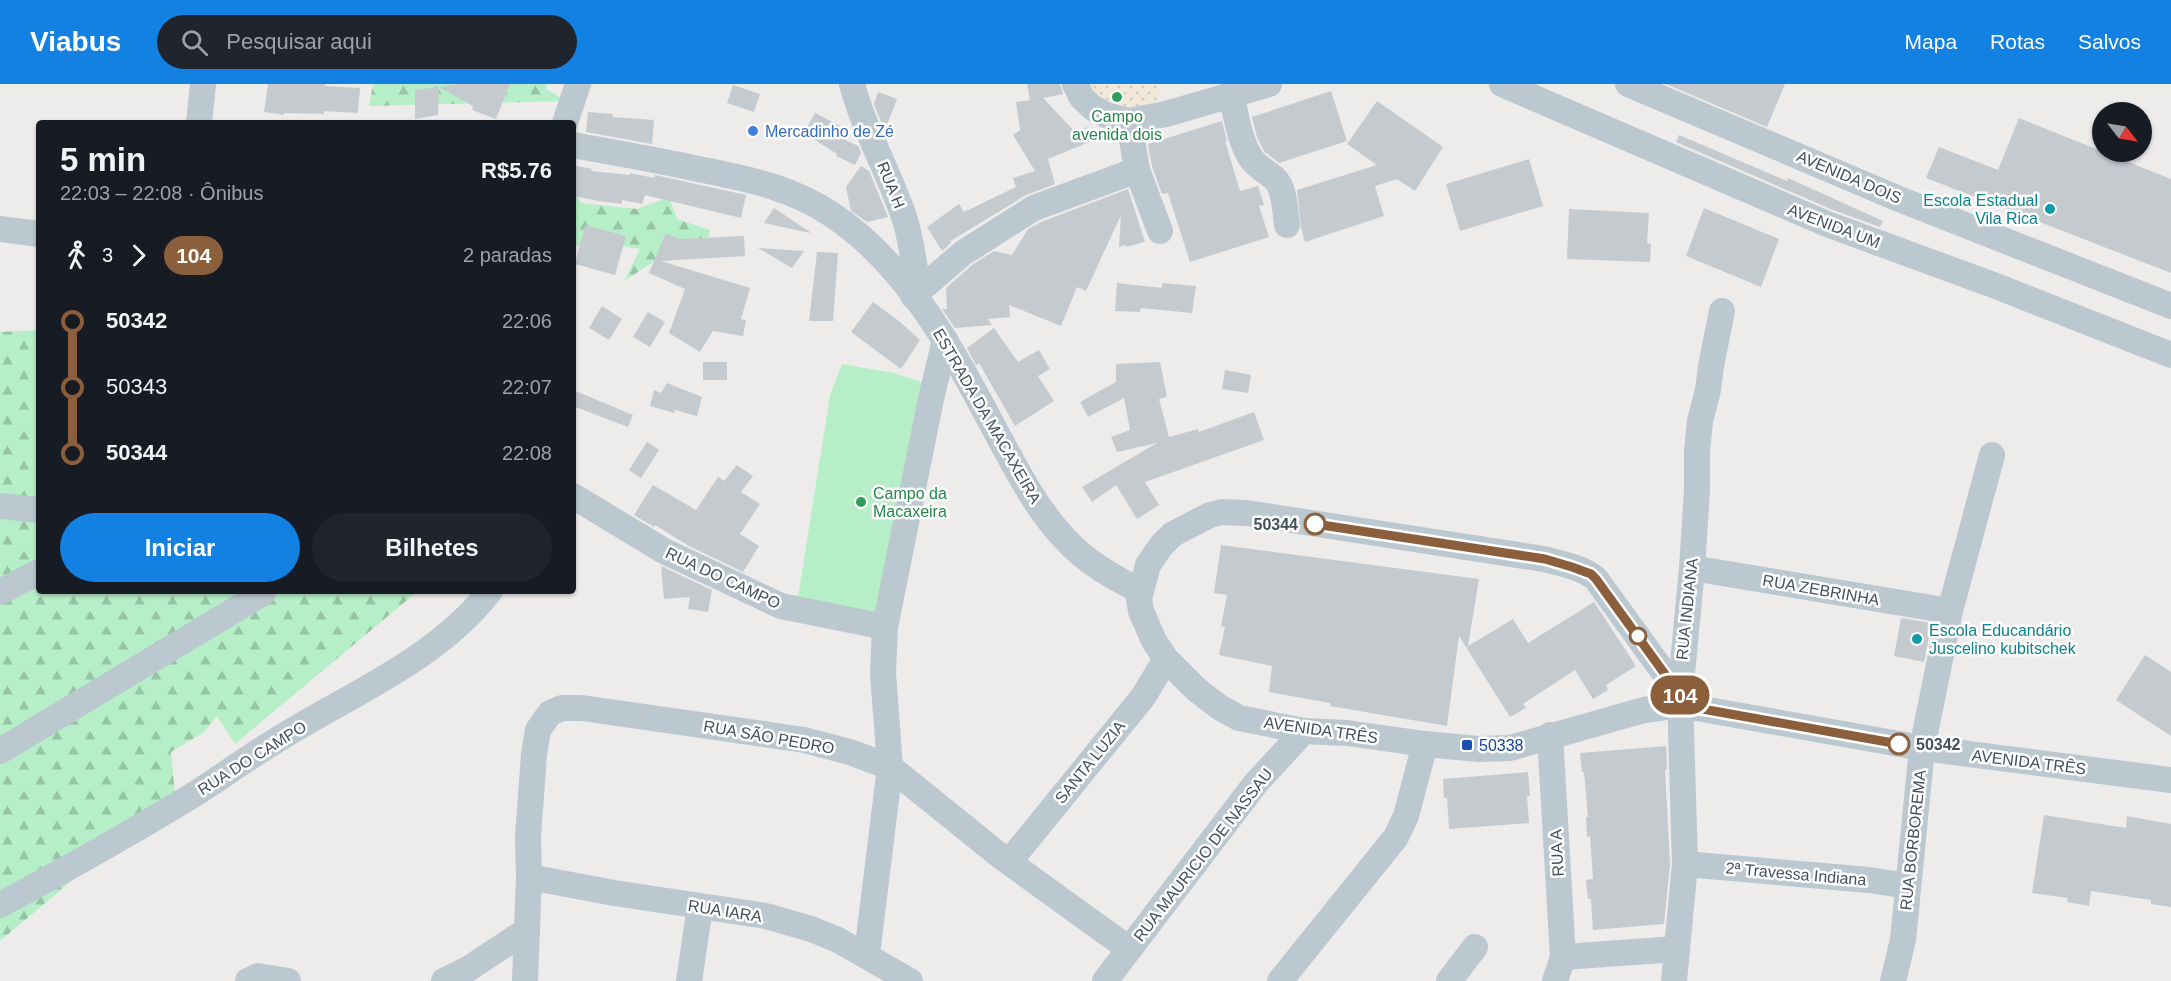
<!DOCTYPE html>
<html lang="pt">
<meta charset="utf-8">
<style>
:root{--surface:#171b24;--page:#20242c;--text:#f1f3f6;--muted:#9ea1a6;--accent:#1381e1}
body{margin:0;font-family:Helvetica,sans-serif;background:var(--page);color:var(--text);height:100vh;display:flex;flex-direction:column;font-size:22px;white-space:nowrap}
*{box-sizing:border-box;margin:0}
p{font-size:20px;color:var(--muted)}
.icon{flex:none;width:33px;height:33px;fill:none;stroke:currentColor;stroke-width:2;stroke-linecap:round;stroke-linejoin:round}
.map{position:relative;flex:1;overflow:hidden}
.side{position:absolute;left:36px;top:36px;width:540px;height:474px;display:flex;flex-direction:column;background:var(--surface);border-radius:6px;box-shadow:0 2px 4px #0004}
.side>*{flex:none}
.badge{padding:0 12px;border-radius:20px;font-size:21px;line-height:39px}
.needle{width:39px;rotate:121deg}
.controls{position:absolute;left:2092px;top:18px;display:grid;gap:12px}
.controls a{display:grid;place-items:center;width:60px;height:60px;border-radius:50%;background:var(--surface);box-shadow:0 2px 4px #0004;font-size:30px}
.map>.badge{position:absolute;translate:-50% -50%;box-shadow:0 0 0 3px #fff}
.legs{display:flex;align-items:center;gap:9px;height:66px;padding:0 24px;font-size:20px}
.legs p{margin-inline-start:auto}
.head{display:flex;align-items:center;justify-content:space-between;height:102px;padding:0 24px}
h1{font-size:33px;font-weight:600;line-height:45px}
.cta{display:flex;gap:12px;margin-top:auto;padding:12px 24px}
.cta a{flex:1;height:69px;border-radius:36px;background:var(--accent);color:#fff;font-size:24px;font-weight:600;line-height:69px;text-align:center}
.cta a+a{background:var(--page);color:var(--text)}
ul{padding:0 24px;list-style:none}
li{display:flex;align-items:center;gap:21px;height:66px;font-size:22px}
li i{display:grid;place-items:center;width:9px;height:100%;margin:0 8px;background:currentColor}
li i::after{content:'';width:15px;height:15px;margin:-8px;border:4px solid;border-radius:50%;background:var(--surface)}
li p{margin-inline-start:auto}
li:first-child i{background:linear-gradient(#0000 50%,currentColor 0)}
li:last-child i{background:linear-gradient(currentColor 50%,#0000 0)}
header{display:flex;align-items:center;gap:36px;box-sizing:border-box;height:84px;padding:0 30px;background:var(--accent);color:#fff}
header strong{font-size:28px}
nav{display:flex;gap:33px;margin-inline-start:auto;font-size:21px}
.search{width:420px;height:54px;background:var(--page);display:flex;align-items:center;gap:15px;box-sizing:border-box;padding:0 21px;border-radius:33px;color:var(--muted);font-size:22px}
.map>svg:first-child{display:block}
.grass{fill:#b6efc7}
.forest{fill:url(#forest-firs)}
.sand{fill:url(#sand-dots)}
.building{fill:#c5cacf}
.lines{fill:none;stroke-linecap:round;stroke-linejoin:round}
.minor{stroke:#bbc8cf;stroke-width:26}
.line-1-casing{stroke:#fff;stroke-width:14}
.line-1{stroke:#8b5e3c;stroke-width:9}
.leisure-dot{fill:#2e9e5b;stroke:#fff;stroke-width:2}
.shop-dot{fill:#3f7fe0;stroke:#fff;stroke-width:2}
.culture-dot{fill:#0f9aa8;stroke:#fff;stroke-width:2}
.stop-1-dot{fill:#fff;stroke:#8b5e3c;stroke-width:3}
.transit-dot{fill:#1a4fb4;stroke:#fff;stroke-width:2}
.labels{text-anchor:middle;dominant-baseline:central;stroke-width:5;stroke-linejoin:round;paint-order:stroke}
.leisure-label{font-size:16px;fill:#27864d;stroke:#fff}
.shop-label{font-size:16px;fill:#366cbe;stroke:#fff;text-anchor:start}
.street-label{font-size:16px;fill:#435159;stroke:#fff}
.culture-label{font-size:16px;fill:#0d838f;stroke:#fff;text-anchor:end}
.stop-label{font-size:16px;font-weight:bold;fill:#435159;stroke:#fff;text-anchor:end}
.transit-label{font-size:16px;fill:#164399;stroke:#fff;text-anchor:start}
</style>
<header>
<strong>Viabus</strong>
<div class="search"><svg class="icon" aria-label="search" viewBox="0 0 24 24"><circle cx="10" cy="10" r="6"/><path d="M15 15l6 6"/></svg>Pesquisar aqui</div>
<nav><a>Mapa</a><a>Rotas</a><a>Salvos</a></nav>
</header>
<div class="map">
<svg width="2171" height="897" viewBox="0 0 2171 897">
<defs>
<pattern id="forest-firs" width="22" height="20" patternUnits="userSpaceOnUse" patternTransform="scale(1.5)"><rect width="22" height="20" fill="#b6efc7"/><path d="M5 1l3.5 6h-7zM16 11l3.5 6h-7z" fill="#96c4a5"/></pattern>
<pattern id="sand-dots" width="8" height="8" patternUnits="userSpaceOnUse" patternTransform="scale(1.5)"><rect width="8" height="8" fill="#f1e8da"/><path d="M2 2h.1M6 6h.1" fill="none" stroke="#d0c9bd" stroke-width="1.8" stroke-linecap="round"/></pattern>
</defs>
<rect width="100%" height="100%" fill="#eeebeb"/>
<polygon class="grass" points="842,280 894,289 933,302 883,540 796,526 830,311"/>
<g class="forest">
<polygon points="373,0 547,0 546,5 566,17 369,22"/>
<polygon points="573,106 581,119 637,125 669,113 677,135 710,146 705,167 656,176 624,197 640,165 613,160 573,162"/>
<polygon points="39,246 39,507 418,507 235,660 217,632 204,648 171,668 175,710 0,857 0,248"/>
</g>
<polygon class="sand" points="1067,0 1160,0 1159,22 1121,35"/>
<g class="building">
<polygon points="268,0 325,0 325,2 360,4 358,29 324,27 324,30 284,29 284,31 264,28"/>
<polygon points="458,0 510,0 496,35 472,26 473,22 439,3"/>
<polygon points="1027,0 1060,0 1063,10 1043,14 1075,48 1088,43 1094,56 1048,75 1055,100 1026,111 949,158 952,158 942,167 927,143 959,120 964,128 1016,103 1013,94 1035,87 1013,51 1020,46 1016,18 1030,16"/>
<polygon points="1666,0 1785,0 1767,43"/>
<polygon points="733,1 760,10 754,28 727,19"/>
<polygon points="439,3 438,31 415,35 415,6"/>
<polygon points="1331,7 1347,57 1279,79 1264,67 1257,53 1252,33"/>
<polygon points="878,8 897,15 887,41 881,38 874,20"/>
<polygon points="1377,17 1443,63 1415,107 1397,95 1375,102 1384,132 1305,158 1301,144 1297,106 1377,81 1347,60"/>
<polygon points="588,28 613,30 612,33 654,36 652,60 586,48"/>
<polygon points="815,29 842,43 837,52 858,62 861,69 855,81 836,72 837,70 804,49"/>
<polygon points="2019,34 2171,95 2171,189 1926,94 1939,63 1998,86"/>
<polygon points="1222,37 1227,57 1225,57 1240,107 1258,102 1264,121 1259,122 1269,153 1190,178 1168,109 1162,110 1152,82 1148,60"/>
<polygon points="1679,51 1787,97 1788,94 1883,137 1880,143 1833,126 1676,58"/>
<polygon points="1529,75 1543,122 1460,147 1446,100"/>
<polygon points="573,81 592,85 591,87 630,91 630,89 654,94 655,91 746,111 741,134 645,111 642,120 622,116 622,120 598,117 573,112"/>
<polygon points="861,82 869,87 888,133 867,138 851,127 846,103"/>
<polygon points="1128,105 1145,158 1126,163 1125,161 1119,163 1121,131 1086,207 1077,203 1061,242 1009,221 1010,233 988,235 992,241 955,244 942,225 947,225 946,204 972,181 994,167 1012,171 1028,145 1041,138"/>
<polygon points="774,124 810,148 810,149 764,139"/>
<polygon points="1704,124 1779,155 1761,203 1686,172"/>
<polygon points="1569,125 1649,129 1647,159 1651,160 1650,178 1567,175"/>
<polygon points="585,141 626,152 615,191 575,180"/>
<polygon points="666,149 679,155 744,152 745,172 661,177 750,204 741,235 746,236 743,252 713,247 700,268 669,249 685,205 649,189"/>
<polygon points="758,164 804,167 792,184"/>
<polygon points="817,168 838,169 833,237 809,237"/>
<polygon points="1117,199 1162,204 1162,199 1196,202 1192,229 1141,224 1140,228 1115,227"/>
<polygon points="873,218 899,237 920,256 901,285 851,248"/>
<polygon points="602,222 622,235 609,256 589,244"/>
<polygon points="648,228 665,238 650,263 633,253"/>
<polygon points="994,244 1018,278 1039,266 1050,285 1038,292 1054,317 1015,342 979,279 976,281 967,264"/>
<rect x="703" y="278" width="24" height="18"/>
<polygon points="1160,278 1167,313 1159,315 1169,353 1198,345 1199,348 1254,328 1264,356 1145,398 1159,421 1137,435 1116,401 1092,418 1082,403 1157,359 1117,368 1111,353 1130,346 1124,314 1088,333 1080,318 1116,298 1116,280"/>
<polygon points="1225,286 1251,291 1248,309 1222,305"/>
<polygon points="667,299 702,313 697,332 675,326 674,329 650,322 654,306 661,309"/>
<polygon points="573,306 633,331 628,343 573,322"/>
<polygon points="647,358 659,366 641,394 629,386"/>
<polygon points="737,381 753,392 741,408 760,420 740,450 759,462 743,488 689,462 655,441 654,443 634,431 653,401 696,426 718,393 724,397"/>
<polygon points="1221,461 1479,495 1468,562 1513,535 1528,559 1594,518 1636,582 1606,601 1608,606 1593,615 1575,586 1523,620 1526,624 1510,633 1459,552 1447,642 1330,622 1330,619 1269,608 1272,582 1219,571 1225,543 1221,542 1227,511 1214,509"/>
<polygon points="661,482 712,506 708,528 688,525 690,513 664,515"/>
<polygon points="1901,534 1932,539 1924,578 1894,572"/>
<polygon points="2145,571 2171,588 2171,652 2116,616"/>
<polygon points="1666,662 1667,685 1665,686 1670,780 1664,840 1593,846 1591,815 1588,815 1586,796 1593,795 1590,752 1587,753 1586,733 1588,733 1584,688 1582,688 1580,669"/>
<polygon points="1528,688 1530,712 1527,712 1529,739 1449,745 1447,714 1444,714 1443,695"/>
<polygon points="2044,731 2126,744 2127,732 2171,740 2171,823 2151,820 2151,816 2091,807 2089,822 2067,818 2068,814 2032,809"/>
</g>
<g class="lines">
<g class="minor">
<path d="M852,0C864,46 889,88 904,133C912,156 914,182 918,205"/>
<polyline points="1075,0 1082,14 1093,24 1106,31 1129,37 1166,30 1269,0"/>
<polyline points="1502,0 1827,140 1996,202 2171,271"/>
<polyline points="1628,0 1899,115 2171,222"/>
<path d="M1231,9C1236,30 1239,55 1250,73C1257,84 1267,87 1275,95C1285,104 1285,128 1287,141"/>
<polyline points="1129,37 1137,86 1160,147"/>
<polyline points="199,39 203,0"/>
<polyline points="565,39 578,0"/>
<path d="M573,61C615,69 657,76 698,85C747,95 788,102 831,130C911,183 957,275 1001,357C1020,392 1038,427 1066,456C1087,479 1113,493 1140,507"/>
<polyline points="0,145 39,150"/>
<polyline points="913,212 963,169 1034,124 1137,86"/>
<polyline points="573,412 664,467 781,522 885,543"/>
<polyline points="0,422 39,426"/>
<polyline points="1692,484 1950,527"/>
<polyline points="0,508 39,488"/>
<path d="M1680,611L1596,495C1582,483 1562,480 1544,475L1246,429L1222,428L1210,431L1173,450L1161,462L1148,481L1139,515L1141,527L1154,557L1166,575L1196,605L1219,623L1239,634L1304,647L1347,649L1425,660L1479,665L1510,664L1644,626L1680,621L1922,664L2171,696"/>
<polyline points="1550,651 1563,873 1555,897"/>
<polyline points="0,667 263,509"/>
<polyline points="1009,778 1143,613 1166,575"/>
<polyline points="1685,780 1869,796 1908,802"/>
<polyline points="529,793 614,809 766,832 811,845 838,856 910,897"/>
<path d="M0,821C67,785 133,748 198,708C226,690 253,670 282,653C353,609 437,575 490,507"/>
<polyline points="867,870 890,683 883,589 885,543 931,315 945,256"/>
<polyline points="1563,873 1677,865"/>
<polyline points="248,897 258,892 288,897"/>
<polyline points="444,897 468,885 527,846"/>
<polyline points="525,897 529,793 528,753 534,670 538,646 550,629 562,624 582,624 804,656 850,668 890,683 1003,774 1129,865"/>
<polyline points="689,897 700,823"/>
<polyline points="1105,897 1256,699 1304,647"/>
<polyline points="1280,897 1396,753 1406,732 1425,660"/>
<polyline points="1449,897 1475,863"/>
<polyline points="1674,897 1685,780 1680,611 1692,484 1697,406 1697,368 1700,337 1708,306 1711,282 1722,227"/>
<polyline points="1893,897 1903,856 1922,664 1950,527 1992,371"/>
</g>
</g>
<g class="lines">
<defs>
<polyline id="line-1" points="1315,440 1545,475 1572,483 1591,490 1596,495 1680,611 1680,621 1899,660"/>
</defs>
<use href="#line-1" class="line-1-casing"/>
<use href="#line-1" class="line-1"/>
</g>
<g class="leisure-dot">
<circle cx="1117" cy="13" r="6"/>
<circle cx="861" cy="418" r="6"/>
</g>
<circle class="shop-dot" cx="753" cy="47" r="6"/>
<g class="culture-dot">
<circle cx="2050" cy="125" r="6"/>
<circle cx="1917" cy="555" r="6"/>
</g>
<g class="stop-1-dot">
<circle cx="1315" cy="440" r="10"/>
<circle cx="1638" cy="552" r="8"/>
<circle cx="1899" cy="660" r="10"/>
</g>
<rect class="transit-dot" x="1461" y="655" width="12" height="12" rx="3"/>
<g class="labels">
<g class="leisure-label">
<text x="1117" y="32">Campo<tspan x="1117" dy="18">avenida dois</tspan></text>
<text x="873" y="409" text-anchor="start">Campo da<tspan x="873" dy="18">Macaxeira</tspan></text>
</g>
<g class="shop-label">
<text x="765" y="47">Mercadinho de Zé</text>
</g>
<g class="street-label">
<text transform="translate(1849 93) rotate(23)">AVENIDA DOIS</text>
<text transform="translate(891 101) rotate(68)">RUA H</text>
<text transform="translate(1834 142) rotate(21)">AVENIDA UM</text>
<text transform="translate(987 332) rotate(60)">ESTRADA DA MACAXEIRA</text>
<text transform="translate(723 494) rotate(25)">RUA DO CAMPO</text>
<text transform="translate(1821 506) rotate(10)">RUA ZEBRINHA</text>
<text transform="translate(1687 525) rotate(-84)">RUA INDIANA</text>
<text transform="translate(1321 646) rotate(8)">AVENIDA TRÊS</text>
<text transform="translate(769 653) rotate(10)">RUA SÃO PEDRO</text>
<text transform="translate(252 674) rotate(-32)">RUA DO CAMPO</text>
<text transform="translate(1090 678) rotate(-51)">SANTA LUZIA</text>
<text transform="translate(2029 678) rotate(7)">AVENIDA TRÊS</text>
<text transform="translate(1913 756) rotate(-84)">RUA BORBOREMA</text>
<text transform="translate(1557 769) rotate(-93)">RUA A</text>
<text transform="translate(1203 771) rotate(-52)">RUA MAURICIO DE NASSAU</text>
<text transform="translate(1796 790) rotate(5)">2ª Travessa Indiana</text>
<text transform="translate(725 827) rotate(9)">RUA IARA</text>
</g>
<g class="culture-label">
<text x="2038" y="116">Escola Estadual<tspan x="2038" dy="18">Vila Rica</tspan></text>
<text x="1929" y="546" text-anchor="start">Escola Educandário<tspan x="1929" dy="18">Juscelino kubitschek</tspan></text>
</g>
<g class="stop-label">
<text x="1298" y="440">50344</text>
<text x="1916" y="660" text-anchor="start">50342</text>
</g>
<g class="transit-label">
<text x="1479" y="661">50338</text>
</g>
</g>
</svg>
<div class="controls">
<a><svg class="needle" viewBox="-14 -14 28 28"><path d="M0-13l5 13h-10z" fill="#e53935"/><path d="M0 13l5-13h-10z" fill="#9ea1a6"/></svg></a>
</div>
<b class="badge" style="left:1680px;top:611px;background:#8b5e3c;color:#fff">104</b>
<section class="side">
<div class="head"><div><h1>5 min</h1><p>22:03 – 22:08 · Ônibus</p></div><b>R$5.76</b></div>
<div class="legs"><svg class="icon" aria-label="walk" viewBox="0 0 24 24"><circle cx="13" cy="4" r="2"/><path d="M13 8l-2 6 4 7M11 14l-3 7M7 12l3-4h3l4 4"/></svg>3<svg class="icon" aria-label="forward" viewBox="0 0 24 24"><path d="M9 5l7 7-7 7"/></svg><b class="badge" style="background:#8b5e3c;color:#fff">104</b><p>2 paradas</p></div>
<ul>
<li><i style="color:#8b5e3c"></i><b>50342</b><p>22:06</p></li>
<li><i style="color:#8b5e3c"></i><span>50343</span><p>22:07</p></li>
<li><i style="color:#8b5e3c"></i><b>50344</b><p>22:08</p></li>
</ul>
<div class="cta"><a>Iniciar</a><a>Bilhetes</a></div>
</section>
</div>
